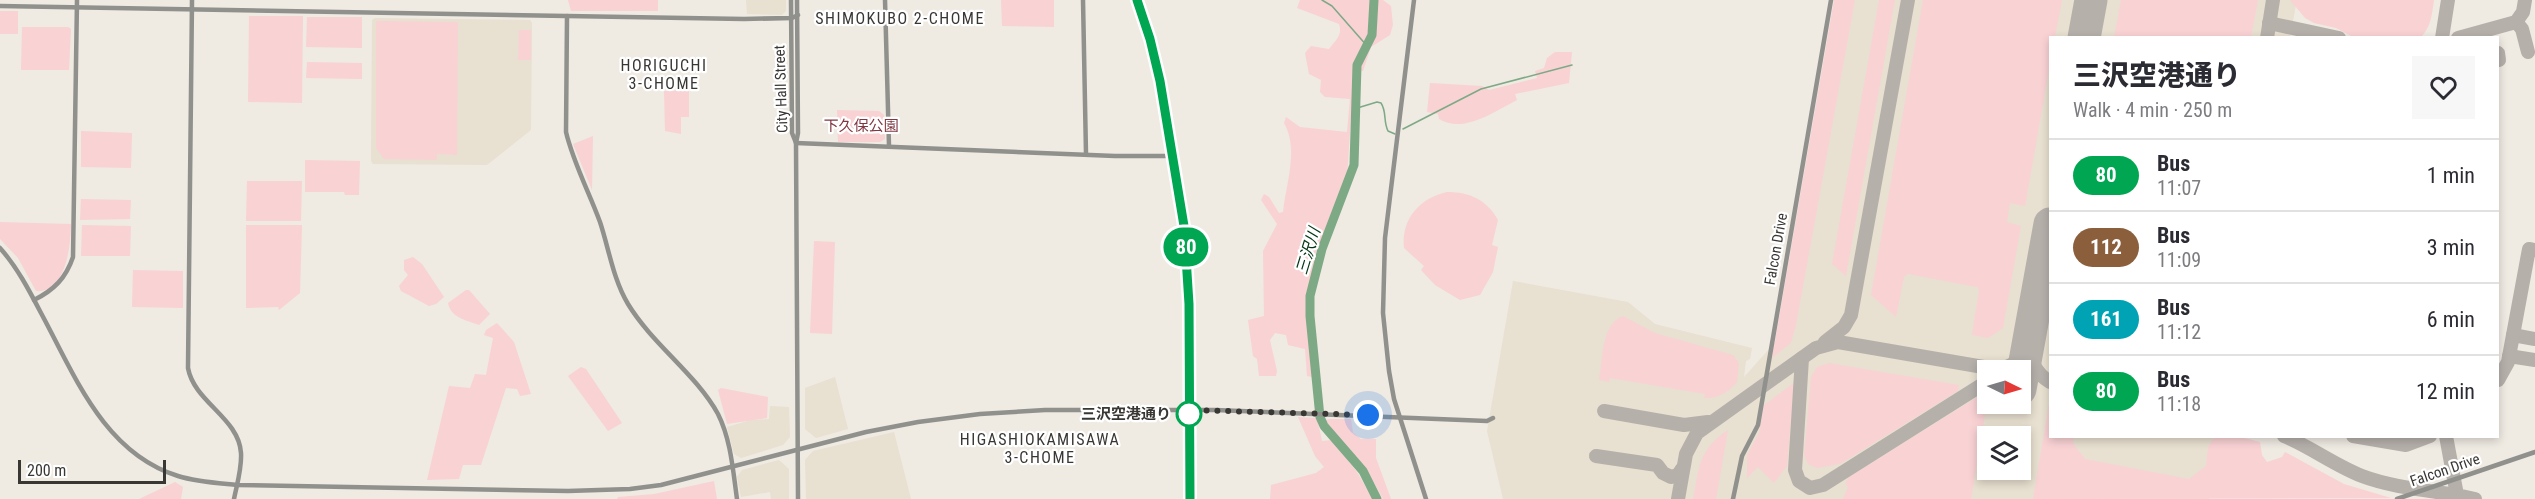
<!DOCTYPE html>
<meta charset="utf-8">
<style>
:root{--surface:#fff;--page:#f7f7f7;--text:#2b2b33;--muted:#7c7c81;--line:#e1e1e2}
body{margin:0;font-family:"Roboto Condensed","Noto Sans JP",sans-serif;background:var(--page);color:var(--text);height:100vh;display:flex;flex-direction:column;font-size:22px;white-space:nowrap}
*{box-sizing:border-box;margin:0}
p{font-size:20px;color:var(--muted)}
.icon{flex:none;width:33px;height:33px;fill:none;stroke:currentColor;stroke-width:2;stroke-linecap:round;stroke-linejoin:round}
.map{position:relative;flex:1;overflow:hidden}
.drawer{position:absolute;left:2049px;top:36px;width:450px;height:402px;display:flex;flex-direction:column;background:var(--surface);border-radius:0px;box-shadow:0 3px 9px #0003}
.drawer>*{flex:none}
.badge{padding:0 12px;border-radius:20px;font-size:21px;line-height:39px}
.needle{width:39px;rotate:95deg}
.fabs{position:absolute;left:1977px;top:360px;display:grid;gap:12px}
.fabs a{display:grid;place-items:center;width:54px;height:54px;border-radius:0px;background:var(--surface);box-shadow:0 3px 9px #0003;font-size:30px}
.scale{position:absolute;left:18px;bottom:15px;width:148px;box-sizing:border-box;padding-left:6px;border:3px solid #393734;border-top:0;font-size:16px;line-height:21px;white-space:nowrap;color:#393734;-webkit-text-stroke:4px #fff;paint-order:stroke}
.you{position:absolute;width:30px;height:30px;margin:-15px;border:4px solid #fff;border-radius:50%;background:#1a73e8;box-shadow:0 0 0 9px #1a73e833}
.map>.badge{position:absolute;translate:-50% -50%;box-shadow:0 0 0 3px #fff}
.round{display:grid;place-items:center;flex:none;width:63px;height:63px;border-radius:0px;background:var(--page)}
.headline{display:flex;align-items:center;justify-content:space-between;height:102px;padding:0 24px}
h1{font-size:28px;font-weight:800;line-height:45px}
ul{padding:0;list-style:none}
li{display:flex;align-items:center;gap:18px;height:72px;padding:0 24px;border-top:2px solid var(--line)}
li div{flex:1}
li b{display:block;font-size:22px}
li em{font-style:normal}
li .badge{min-width:66px;font-weight:700;text-align:center}
.map>svg:first-child{display:block}
.built{fill:#e8e0d0;fill-rule:evenodd}
.green{fill:#f9d2d4}
.lines{fill:none;stroke-linecap:round;stroke-linejoin:round}
.stream{stroke:#7da985;stroke-width:1.5}
.river{stroke:#7da985;stroke-width:9}
.taxiway{stroke:#b5b0aa;stroke-width:14}
.runway{stroke:#b5b0aa;stroke-width:33}
.minor{stroke:#90918d;stroke-width:4.5}
.major{stroke:#474942;stroke-width:6}
.line-casing{stroke:#fff;stroke-width:14}
.line{stroke:#00a651;stroke-width:9}
.walk{stroke:#393734;stroke-width:6;stroke-dasharray:0 10.8}
.stop-dot{fill:#fff;stroke:#00a651;stroke-width:3}
.labels{text-anchor:middle;dominant-baseline:central;stroke-width:4.5;stroke-linejoin:round;paint-order:stroke}
.street-label{font-size:15px;fill:#393734;stroke:#fff}
.park-label{font-size:15px;fill:#803741;stroke:#fff}
.stop-label{font-size:15px;font-weight:bold;fill:#393734;stroke:#fff;text-anchor:end}
.neighbourhood-label{font-size:16px;letter-spacing:1.5px;fill:#393734;stroke:#fff}
.water-label{font-size:16px;font-style:italic;fill:#003512;stroke:#fff}
</style>
<div class="map">
<svg width="2535" height="499" viewBox="0 0 2535 499">
<rect width="100%" height="100%" fill="#efeae2"/>
<g class="built">
<polygon points="746,0 786,0 786,11 782,15 747,14"/>
<path d="M1844,0H2297L2290,37L2050,38V436L2220,437L2209,499H1503L1487,431L1513,281L1628,302L1655,324L1752,348L1750,359L1746,361L1744,377L1781,336ZM1988,370H2020V404H1988ZM1988,436H2020V470H1988Z"/>
<polygon points="375,18 530,20 532,23 531,130 487,165 373,164 371,161 372,20"/>
<polygon points="835,377 848,429 816,438 805,429 805,388"/>
<polygon points="770,406 789,407 790,437 783,445 741,458 734,454 727,427 751,420 769,419"/>
<polygon points="894,432 911,499 806,499 805,460 813,451"/>
<polygon points="779,460 789,469 789,499 771,499 770,492 741,497 737,477 742,470"/>
</g>
<g class="green">
<polygon points="568,0 658,0 658,11 571,11"/>
<polygon points="1001,0 1054,0 1054,27 1002,26"/>
<path d="M1300,0H1383L1391,6L1393,25L1390,35L1371,47L1363,71L1354,72L1347,178L1315,255L1306,305L1312,377L1307,376L1305,349L1288,345L1286,335L1275,333L1270,340L1277,371L1276,376H1259L1257,359L1253,356L1248,320L1264,316L1263,251L1277,224L1261,200L1264,194L1269,197L1279,213L1283,212C1286,184 1299,149 1284,123L1286,117L1300,127L1347,132L1350,99L1325,97L1320,92L1321,80L1309,74L1305,53L1311,46L1329,49C1335,41 1343,35 1339,24L1297,8Z"/>
<polygon points="1834,0 1855,0 1796,325 1791,343 1772,358"/>
<polygon points="1879,0 1895,0 1846,276 1832,264"/>
<polygon points="1923,0 2062,0 2055,37 2050,38 2050,64 2025,206 2010,203 2007,222 2021,226 2003,328 1988,338 1972,335 1979,290 1977,287 1908,274 1904,277 1896,317 1871,295"/>
<polygon points="2121,0 2258,0 2251,37 2114,37"/>
<path d="M2290,0H2434C2432,14 2431,28 2420,38L2353,37L2336,28L2314,23L2305,18Z"/>
<rect x="0" y="11" width="18" height="23"/>
<polygon points="249,16 303,16 302,103 248,102"/>
<polygon points="307,17 362,17 362,48 306,47"/>
<polygon points="376,21 458,22 457,155 437,154 437,160 384,159 376,148"/>
<polygon points="22,27 68,27 71,29 69,70 21,70"/>
<polygon points="519,30 531,30 531,60 518,60"/>
<path d="M1555,52H1572L1569,83L1515,94L1517,100C1494,112 1463,134 1439,119L1438,114L1427,112L1430,83L1482,86L1489,90L1537,78L1535,71L1544,68L1547,58Z"/>
<polygon points="307,62 362,63 362,79 306,78"/>
<polygon points="689,90 689,117 681,117 681,134 665,131 664,91"/>
<polygon points="837,110 879,111 884,115 885,139 880,142 838,142"/>
<polygon points="81,131 132,133 131,168 81,167"/>
<polygon points="593,136 592,190 573,144"/>
<polygon points="305,160 360,161 359,195 345,195 344,192 305,192"/>
<polygon points="247,181 302,181 301,221 246,221"/>
<path d="M1447,192C1470,192 1487,200 1498,220L1492,245L1498,247L1493,272L1480,295L1460,300L1435,285L1421,270L1424,266L1404,248C1401,219 1420,198 1447,192Z"/>
<polygon points="81,199 131,200 130,219 80,220"/>
<path d="M0,222L71,224C71,244 66,294 36,291L18,258L0,239Z"/>
<polygon points="82,225 131,226 130,256 81,256"/>
<polygon points="246,225 302,225 300,293 279,310 278,307 246,308"/>
<polygon points="814,241 835,242 832,334 810,333"/>
<polygon points="413,257 422,264 444,297 436,304 429,306 401,291 399,286 408,275 404,270 404,260"/>
<polygon points="133,270 183,271 183,308 132,307"/>
<path d="M466,290H469L490,314L479,325C466,320 451,318 448,303Z"/>
<path d="M1623,316L1655,333L1733,355L1739,363L1737,382C1729,392 1717,399 1704,398L1705,394L1610,378L1609,382L1599,380C1603,360 1601,324 1623,316Z"/>
<polygon points="497,323 514,342 531,394 520,396 517,389 506,388 481,465 463,465 459,479 427,480 449,386 470,388 475,374 486,375 493,338 484,335 486,330"/>
<polygon points="1829,363 1959,385 1958,391 1840,464 1817,468 1808,464 1804,455 1811,377 1817,367"/>
<polygon points="581,367 586,369 622,423 608,431 568,376"/>
<polygon points="1794,383 1787,466 1774,483 1758,467 1747,478 1747,455 1759,433 1764,405"/>
<polygon points="721,388 768,397 767,418 727,424 718,390"/>
<polygon points="1987,391 1987,403 1971,499 1843,499 1848,487 1845,484 1849,477"/>
<path d="M2049,404L2050,436L2074,437L2073,443L2085,459L2189,479L2206,466C2207,459 2207,449 2210,443C2218,429 2248,439 2260,442L2262,455L2267,462L2282,457L2285,452L2344,484L2391,498L2033,499Z"/>
<polygon points="1298,417 1317,418 1322,441 1332,440 1357,472 1373,499 1270,499 1271,485 1316,473 1324,467 1315,456"/>
<polygon points="1330,419 1351,419 1353,433 1361,439 1376,439 1376,458 1391,499 1383,499 1368,472 1325,420"/>
<path d="M1728,430L1716,499H1693C1700,465 1698,451 1728,430Z"/>
<polygon points="714,481 717,499 617,499 618,497 654,494"/>
<polygon points="175,482 183,487 181,499 139,499"/>
</g>
<g class="lines">
<g class="stream">
<polyline points="1322,0 1332,6 1368,47"/>
<path d="M1354,109L1377,102L1381,103C1387,112 1383,121 1388,131L1395,134"/>
<polyline points="1403,129 1481,89 1572,65"/>
</g>
<polyline class="river" points="1374,0 1372,35 1357,65 1354,165 1322,249 1310,296 1310,316 1320,417 1324,426 1363,471 1377,499"/>
<g class="taxiway">
<polyline points="2516,22 2522,29 2528,52"/>
<polyline points="2269,23 2339,38"/>
<polyline points="2267,38 2273,0"/>
<polyline points="2442,38 2448,0"/>
<polyline points="2458,38 2516,22 2523,12 2525,0"/>
<polyline points="2498,53 2499,60"/>
<polyline points="2513,335 2535,339"/>
<polyline points="1825,342 1844,327 1851,315 1908,0"/>
<polyline points="2509,356 2535,360"/>
<polyline points="1802,358 1795,470 1799,481 1810,488 1823,485 1988,381"/>
<polyline points="2498,380 2508,362 2529,249 2535,250"/>
<polyline points="1604,411 1684,425 1708,422"/>
<path d="M2284,436C2311,447 2334,465 2362,476C2391,487 2426,490 2457,495"/>
<polyline points="2353,436 2406,445 2430,436"/>
<polyline points="2446,436 2457,495 2475,499"/>
<polyline points="1596,456 1657,465 1663,473 1671,477 1678,475 1682,469"/>
<path d="M1678,499L1686,454L1697,433L1816,348L1838,342L1995,369C2013,368 2023,359 2029,342C2029,360 2035,373 2050,382"/>
</g>
<g class="runway">
<polyline points="2084,38 2091,0"/>
<polyline points="2020,389 2050,224"/>
</g>
<g class="minor">
<path d="M192,0L188,368C194,402 239,418 241,453C242,468 237,484 234,499"/>
<polyline points="791,0 792,133 796,143"/>
<polyline points="797,0 798,133 796,143 798,499"/>
<polyline points="885,0 889,146"/>
<polyline points="1083,0 1086,154"/>
<polyline points="1414,0 1385,238 1383,313 1389,371 1394,399 1426,499"/>
<polyline points="0,6 744,19 792,18 798,15"/>
<path d="M567,16L566,132C573,162 589,192 600,222C609,249 613,279 628,304C653,345 696,374 718,414C731,440 733,471 737,499"/>
<polyline points="796,143 1115,156 1173,156"/>
<path d="M0,248C17,267 29,290 41,313C75,376 104,453 178,476C197,482 217,483 237,485L568,491L630,489L661,485L866,432L918,422L980,414L1045,410H1215L1487,421L1493,418"/>
<path d="M34,300C54,290 66,278 73,257L77,0"/>
<polyline points="1733,499 1742,456 1758,425 1831,0"/>
<polyline points="2397,499 2535,452"/>
</g>
<polyline class="major" points="1137,0 1150,39 1159,81 1184,226 1189,304 1190,499"/>
</g>
<g class="lines">
<defs>
<polyline id="line" points="1137,0 1150,39 1160,81 1184,226 1189,304 1190,499"/>
</defs>
<use href="#line" class="line-casing"/>
<use href="#line" class="line"/>
<polyline class="walk" points="1189,414 1189,410 1368,415"/>
</g>
<circle class="stop-dot" cx="1189" cy="414" r="12"/>
<g class="labels">
<g class="street-label">
<text transform="translate(781 89) rotate(-92)">City Hall Street</text>
<text transform="translate(1776 249) rotate(-80)">Falcon Drive</text>
<text transform="translate(2445 470) rotate(-19)">Falcon Drive</text>
</g>
<g class="park-label">
<text x="861" y="126">下久保公園</text>
</g>
<g class="stop-label">
<text x="1171" y="414">三沢空港通り</text>
</g>
<g class="neighbourhood-label">
<text x="900" y="18">SHIMOKUBO 2-CHOME</text>
<text x="664" y="65">HORIGUCHI<tspan x="664" dy="18">3-CHOME</tspan></text>
<text x="1040" y="439">HIGASHIOKAMISAWA<tspan x="1040" dy="18">3-CHOME</tspan></text>
</g>
<g class="water-label">
<text transform="translate(1308 251) rotate(-73)">三沢川</text>
</g>
</g>
</svg>
<div class="fabs">
<a><svg class="needle" viewBox="-14 -14 28 28"><path d="M0-13l5 13h-10z" fill="#e53935"/><path d="M0 13l5-13h-10z" fill="#7c7c81"/></svg></a>
<a><svg class="icon" aria-label="layers" viewBox="0 0 24 24"><path d="M12 4l9 5-9 5-9-5zM3 14l9 5 9-5"/></svg></a>
</div>
<div class="scale">200 m</div>
<div class="you" style="left:1368px;top:415px"></div>
<b class="badge" style="left:1186px;top:247px;background:#00a651;color:#fff">80</b>
<section class="drawer">
<div class="headline"><div><h1>三沢空港通り</h1><p>Walk · 4 min · 250 m</p></div><a class="round"><svg class="icon" aria-label="heart" viewBox="0 0 24 24"><path d="M12 20l-8-8c-3-5 5-10 8-4 3-6 11-1 8 4z"/></svg></a></div>
<ul>
<li><span class="badge" style="background:#00a651;color:#fff">80</span><div><b>Bus</b><p>11:07</p></div><em>1 min</em></li>
<li><span class="badge" style="background:#8b5e3c;color:#fff">112</span><div><b>Bus</b><p>11:09</p></div><em>3 min</em></li>
<li><span class="badge" style="background:#00a3b4;color:#fff">161</span><div><b>Bus</b><p>11:12</p></div><em>6 min</em></li>
<li><span class="badge" style="background:#00a651;color:#fff">80</span><div><b>Bus</b><p>11:18</p></div><em>12 min</em></li>
</ul>
</section>
</div>
